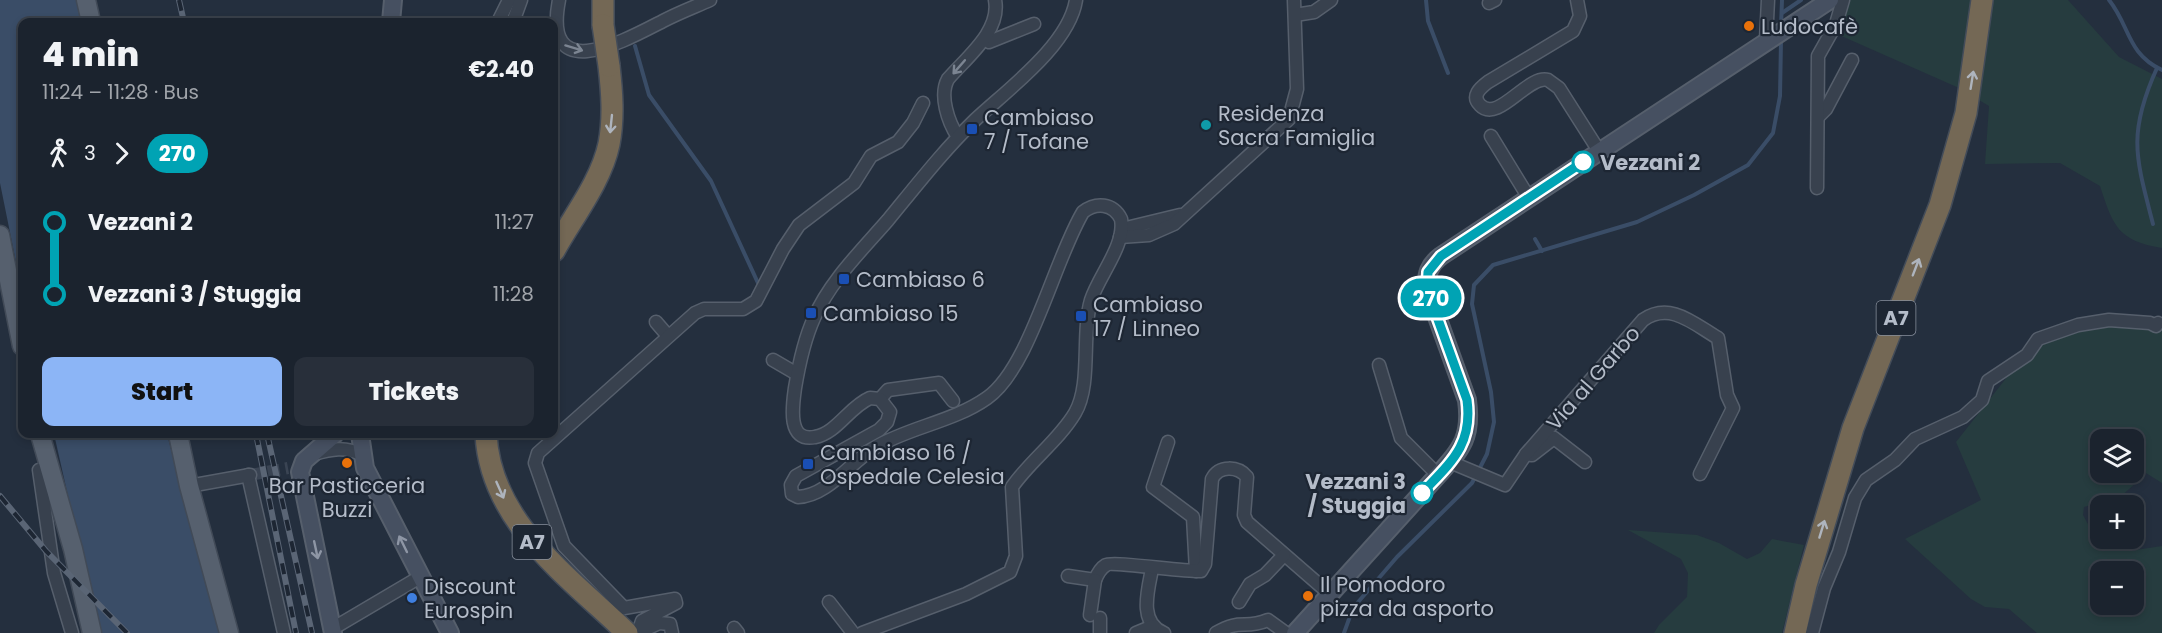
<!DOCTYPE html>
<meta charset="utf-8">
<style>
:root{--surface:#1b232e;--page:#282f3a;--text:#f1f3f6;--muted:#a0a4aa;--line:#39404a;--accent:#8cb5f6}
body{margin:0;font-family:Poppins,sans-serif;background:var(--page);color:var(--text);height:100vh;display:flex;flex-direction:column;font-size:22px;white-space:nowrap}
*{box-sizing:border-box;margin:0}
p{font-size:20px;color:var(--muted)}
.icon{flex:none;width:33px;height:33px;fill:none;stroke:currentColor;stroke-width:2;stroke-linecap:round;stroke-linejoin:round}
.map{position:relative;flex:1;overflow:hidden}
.details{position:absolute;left:18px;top:18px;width:540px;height:420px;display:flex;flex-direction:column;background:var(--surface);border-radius:12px;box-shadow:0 3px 9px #0003,0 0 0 2px var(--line)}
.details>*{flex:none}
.badge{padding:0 12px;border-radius:20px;font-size:21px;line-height:39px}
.buttons{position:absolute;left:2090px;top:429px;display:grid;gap:12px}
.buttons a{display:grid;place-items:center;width:54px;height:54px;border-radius:12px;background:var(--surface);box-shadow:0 3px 9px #0003,0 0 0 2px var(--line);font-size:30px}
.map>.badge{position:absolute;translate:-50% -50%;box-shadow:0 0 0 3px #fff}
.legs{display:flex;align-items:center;gap:9px;height:66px;padding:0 24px;font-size:20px}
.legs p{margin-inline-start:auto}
.summary{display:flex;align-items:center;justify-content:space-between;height:102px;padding:0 24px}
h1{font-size:33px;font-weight:800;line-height:45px}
.primary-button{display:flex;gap:12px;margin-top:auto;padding:12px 24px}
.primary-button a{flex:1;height:69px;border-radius:12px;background:var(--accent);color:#111;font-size:24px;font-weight:800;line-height:69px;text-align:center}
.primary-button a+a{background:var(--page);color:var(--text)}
ul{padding:0 24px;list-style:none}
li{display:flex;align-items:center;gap:21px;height:72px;font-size:22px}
li i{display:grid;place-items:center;width:9px;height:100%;margin:0 8px;background:currentColor}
li i::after{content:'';width:15px;height:15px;margin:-8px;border:4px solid;border-radius:50%;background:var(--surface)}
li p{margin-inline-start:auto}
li:first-child i{background:linear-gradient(#0000 50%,currentColor 0)}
li:last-child i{background:linear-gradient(currentColor 50%,#0000 0)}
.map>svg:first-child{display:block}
.green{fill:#263c3f;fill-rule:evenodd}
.water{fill:#3a4d67}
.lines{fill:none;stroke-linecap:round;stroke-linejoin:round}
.stream{stroke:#3a4d67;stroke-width:4}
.street-tunnel{stroke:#3a4453;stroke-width:12;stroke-dasharray:12 6;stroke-linecap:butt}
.street-casing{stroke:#565f6c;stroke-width:15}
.secondary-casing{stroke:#565f6c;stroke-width:20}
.primary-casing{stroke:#414a57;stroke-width:21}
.highway-casing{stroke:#434c59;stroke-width:24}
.street{stroke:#38414e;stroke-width:12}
.secondary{stroke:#465061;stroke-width:16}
.primary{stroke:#56606e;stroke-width:18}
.highway{stroke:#746855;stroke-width:21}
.rail-casing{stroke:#5a6575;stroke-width:6}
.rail{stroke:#1d2633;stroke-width:4;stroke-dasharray:11;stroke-linecap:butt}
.highway-bridge-casing{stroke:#434c59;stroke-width:24;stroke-linecap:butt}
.highway-bridge{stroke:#746855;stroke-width:21}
.oneway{stroke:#7c8592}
.oneway2{stroke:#aeb4bd}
.oneway3{stroke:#8e96a5}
.line-1-casing{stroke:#fff;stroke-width:14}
.line-1{stroke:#00a3b4;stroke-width:9}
.food-dot{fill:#e8710a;stroke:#1d2633;stroke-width:2}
.culture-dot{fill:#0f9aa8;stroke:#1d2633;stroke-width:2}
.transit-dot{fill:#1a4fb4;stroke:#1d2633;stroke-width:2}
.stop-1-dot{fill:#fff;stroke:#00a3b4;stroke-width:3}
.shop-dot{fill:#3f7fe0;stroke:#1d2633;stroke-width:2}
.labels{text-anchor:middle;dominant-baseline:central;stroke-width:4.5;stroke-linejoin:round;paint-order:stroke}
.shield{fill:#1d2633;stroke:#878f9c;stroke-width:1.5}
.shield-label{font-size:20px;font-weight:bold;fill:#b4bcc9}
.poi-label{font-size:21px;fill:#b4bcc9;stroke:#1d2633;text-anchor:start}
.stop-label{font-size:21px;font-weight:bold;fill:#b4bcc9;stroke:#1d2633;text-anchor:start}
.street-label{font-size:21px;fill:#b4bcc9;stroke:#1d2633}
</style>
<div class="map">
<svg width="2162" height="633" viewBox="0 0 2162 633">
<rect width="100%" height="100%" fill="#242f3e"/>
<g class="green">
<path d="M1850,0H2068L2119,57L2162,79V248C2118,241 2113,226 2100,186L2060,163L1985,164L1989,106L1959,88L1837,34Z"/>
<path d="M2109,321L2162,325V483L2133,465V440H2100V472H2133L2137,482L2120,497L2084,507L2083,515L2098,543L2129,551L2162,546V633H2037L2009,609L1985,607L1971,599L1905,539L1981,500L1956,442L2011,372L2038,344ZM2100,572H2133V604H2100Z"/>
<polygon points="1628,530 1697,535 1719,543 1747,559 1760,553 1772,539 1804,545 1782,633 1654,633 1659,625 1687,597 1688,573 1681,559"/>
</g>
<g class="water">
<polygon points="0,0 78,0 82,22 22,22 22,292 0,183"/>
<polygon points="54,434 167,434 219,633 99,633"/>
</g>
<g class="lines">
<g class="stream">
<polyline points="1426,0 1428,21 1448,73"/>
<path d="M2109,0C2130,26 2127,54 2162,70"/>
<polyline points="1782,13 1801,0"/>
<polyline points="1781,26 1782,0"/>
<polyline points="635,46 649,95 711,181 758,283"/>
<path d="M2153,224C2136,158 2127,134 2157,68"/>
<polyline points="1535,239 1542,251"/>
<polyline points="1344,633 1353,608 1397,557 1472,483 1487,454 1494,422 1491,392 1472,304 1474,285 1493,265 1637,222 1694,195 1748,165 1773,133 1780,96 1781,40"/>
</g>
<polyline class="street-tunnel" points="250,475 288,468"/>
<defs>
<g id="street">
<path d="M559,0C542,87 624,41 663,21C678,13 694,7 710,0"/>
<path d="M1577,0L1580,16L1573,31L1488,82C1480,88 1471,96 1480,105C1498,124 1528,74 1548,80L1559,88L1599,151"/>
<polyline points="1489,3 1495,0"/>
<polyline points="1295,15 1314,12 1331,0"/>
<polyline points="498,22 509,0"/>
<polyline points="513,22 521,0"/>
<polyline points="1766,40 1768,0"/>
<polyline points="989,42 1034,24"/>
<polyline points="1818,117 1826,109 1852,60"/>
<polyline points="1491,136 1529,198"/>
<path d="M958,137C948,122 939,95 948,79C967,57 1001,31 995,0"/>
<polyline points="1817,188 1818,56 1836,24 1843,0"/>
<polyline points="1122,229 1180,215"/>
<polyline points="1120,237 1149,235 1174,224 1289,119 1297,89 1294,0"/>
<polyline points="656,322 668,336"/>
<polyline points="773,360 797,374"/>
<polyline points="1379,365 1401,438 1438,475"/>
<polyline points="880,399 888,390 939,383 953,401"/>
<polyline points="1168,442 1153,487 1193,517 1196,571"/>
<path d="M314,454C331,449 346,446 362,455"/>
<polyline points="1526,454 1532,455 1554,438 1585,462"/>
<path d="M1450,462L1505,485L1526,454L1643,320C1670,301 1694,324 1718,338L1727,395L1733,408L1700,474"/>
<polyline points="39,470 54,573 72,633"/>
<polyline points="248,475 284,633"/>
<polyline points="189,486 250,475"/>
<path d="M1152,569C1148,590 1138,623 1164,633"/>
<path d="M1068,576L1095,580C1097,575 1101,568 1106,565C1112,561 1185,572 1201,571L1205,564L1212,479C1219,465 1238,466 1247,477L1244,515L1247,522L1331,595"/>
<polyline points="829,602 853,633"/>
<polyline points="1239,602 1250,584 1265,575 1284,555"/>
<polyline points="1090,615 1095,580"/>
<polyline points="1100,618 1100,632"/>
<polyline points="734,628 738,633"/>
<polyline points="332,629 420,577"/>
<polyline points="672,633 670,624 659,623 642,631 640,627 642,621 676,603 675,599 624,608 564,546 535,463 538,453 695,313 704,309 743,309 756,301 783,249 799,225 854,183 871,156 898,142 913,123 923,103"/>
<path d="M862,633L966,594L1010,572L1016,556L1012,487C1030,461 1059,440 1075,413C1092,384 1081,334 1091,300C1099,275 1126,245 1121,219C1113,203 1096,202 1083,212C1054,260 1030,368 987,398C953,422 909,427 874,448C850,463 827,496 798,497L792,494L791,485L796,476L879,430L887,422L890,412L880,399L870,398C849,407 837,433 815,437C786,443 793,403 795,388C799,364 804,340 814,318C830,281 862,250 888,220C916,186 943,151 975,120C1007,90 1069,45 1076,0"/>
<polyline points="1136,633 1153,626"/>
<path d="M1216,633C1241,618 1244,630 1268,620L1286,633"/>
<polyline points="1812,633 1824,588 1839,552 1855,498 1866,480 1895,460 1915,439 1963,417 1982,400 1988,381 2027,355 2038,339 2078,325 2109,320 2150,323 2156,326 2158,323"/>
</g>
<g id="secondary">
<polyline points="391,22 393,0"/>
<polyline points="360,434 365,468 450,633"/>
<polyline points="333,633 300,472 304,461 335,434"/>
<path d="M1295,633L1438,475C1462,448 1472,437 1467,400L1427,289C1426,274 1429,265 1441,256L1830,0"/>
</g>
<g id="primary">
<polyline points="86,0 91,22"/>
<polyline points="0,235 22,346"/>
<polyline points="40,434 73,549 92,633"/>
<polyline points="178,434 189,486 229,633"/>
</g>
<g id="highway">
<polyline points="603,0 603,25"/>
<path d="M554,251C572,218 601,182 609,144C614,118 612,92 609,66"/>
<path d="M486,434C490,522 569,577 627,633"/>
<polyline points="1795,633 1806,585 1853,428 1940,205 1966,113 1982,0"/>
</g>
</defs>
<use href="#street" class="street-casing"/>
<use href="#secondary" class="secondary-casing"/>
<use href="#primary" class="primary-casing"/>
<use href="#highway" class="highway-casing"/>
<use href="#street" class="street"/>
<use href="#secondary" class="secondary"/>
<use href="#primary" class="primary"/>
<use href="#highway" class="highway"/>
<defs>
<g id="rail">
<polyline points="179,0 184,22"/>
<polyline points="256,434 296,633"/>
<polyline points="267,434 312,633"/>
<polyline points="0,496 46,551 127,633"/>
</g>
</defs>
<use href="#rail" class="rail-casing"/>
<use href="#rail" class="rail"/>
<defs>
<polyline id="highway-bridge" points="603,25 609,66"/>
</defs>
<use href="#highway-bridge" class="highway-bridge-casing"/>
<use href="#highway-bridge" class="highway-bridge"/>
</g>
<defs><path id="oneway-shaft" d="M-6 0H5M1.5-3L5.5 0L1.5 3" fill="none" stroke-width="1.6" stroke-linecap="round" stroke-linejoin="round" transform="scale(1.5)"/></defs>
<g class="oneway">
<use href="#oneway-shaft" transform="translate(574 48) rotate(17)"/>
<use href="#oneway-shaft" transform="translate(959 67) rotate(131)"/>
</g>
<g class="oneway2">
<use href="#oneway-shaft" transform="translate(1972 80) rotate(-81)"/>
<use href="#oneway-shaft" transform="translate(611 124) rotate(96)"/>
<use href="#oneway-shaft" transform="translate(1916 267) rotate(-69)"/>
<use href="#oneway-shaft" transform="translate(500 490) rotate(66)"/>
<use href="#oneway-shaft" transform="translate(1822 529) rotate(-73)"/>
</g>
<g class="oneway3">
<use href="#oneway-shaft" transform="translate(403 544) rotate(-116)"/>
<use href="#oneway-shaft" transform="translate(316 550) rotate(78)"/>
</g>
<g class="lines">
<defs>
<path id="line-1" d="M1422,493C1451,462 1473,445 1467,400L1427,289L1428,272L1441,256L1583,162"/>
</defs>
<use href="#line-1" class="line-1-casing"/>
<use href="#line-1" class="line-1"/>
</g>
<g class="food-dot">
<circle cx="1749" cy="26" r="6"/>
<circle cx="347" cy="463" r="6"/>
<circle cx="1308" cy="596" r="6"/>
</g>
<circle class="culture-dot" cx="1206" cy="125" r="6"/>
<g class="transit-dot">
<rect x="966" y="123" width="12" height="12" rx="3"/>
<rect x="838" y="273" width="12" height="12" rx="3"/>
<rect x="805" y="307" width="12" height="12" rx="3"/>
<rect x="1075" y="310" width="12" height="12" rx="3"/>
<rect x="802" y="458" width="12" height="12" rx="3"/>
</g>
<g class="stop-1-dot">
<circle cx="1583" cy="162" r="10"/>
<circle cx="1422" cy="493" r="10"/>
</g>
<circle class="shop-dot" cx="412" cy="598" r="6"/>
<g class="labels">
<g class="shield">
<rect x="1876.5" y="301" width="39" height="34" rx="4.5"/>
<rect x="512.5" y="525" width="39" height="34" rx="4.5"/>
</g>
<g class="shield-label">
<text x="1896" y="318">A7</text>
<text x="532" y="542">A7</text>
</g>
<g class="poi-label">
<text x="1761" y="26">Ludocafè</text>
<text x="1218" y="113">Residenza<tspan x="1218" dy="24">Sacra Famiglia</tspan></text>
<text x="984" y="117">Cambiaso<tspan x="984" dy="24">7 / Tofane</tspan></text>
<text x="856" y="279">Cambiaso 6</text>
<text x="1093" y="304">Cambiaso<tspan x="1093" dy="24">17 / Linneo</tspan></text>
<text x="823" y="313">Cambiaso 15</text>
<text x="820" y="452">Cambiaso 16 /<tspan x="820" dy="24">Ospedale Celesia</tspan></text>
<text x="347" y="485" text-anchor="middle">Bar Pasticceria<tspan x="347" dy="24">Buzzi</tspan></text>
<text x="1320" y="584">Il Pomodoro<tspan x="1320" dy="24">pizza da asporto</tspan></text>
<text x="424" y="586">Discount<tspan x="424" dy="24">Eurospin</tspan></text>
</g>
<g class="stop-label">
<text x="1600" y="162">Vezzani 2</text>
<text x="1406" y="481" text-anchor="end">Vezzani 3<tspan x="1406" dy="24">/ Stuggia</tspan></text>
</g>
<g class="street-label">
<text transform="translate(1593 378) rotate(-49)">Via al Garbo</text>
</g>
</g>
</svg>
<div class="buttons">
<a><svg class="icon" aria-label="layers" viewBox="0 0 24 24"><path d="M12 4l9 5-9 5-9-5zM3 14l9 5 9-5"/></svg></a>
<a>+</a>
<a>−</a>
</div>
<b class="badge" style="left:1431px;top:298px;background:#00a3b4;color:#fff">270</b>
<section class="details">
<div class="summary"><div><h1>4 min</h1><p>11:24 – 11:28 · Bus</p></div><b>€2.40</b></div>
<div class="legs"><svg class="icon" aria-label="walk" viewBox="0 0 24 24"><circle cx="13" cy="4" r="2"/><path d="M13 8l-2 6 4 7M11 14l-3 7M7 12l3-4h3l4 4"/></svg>3<svg class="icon" aria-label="forward" viewBox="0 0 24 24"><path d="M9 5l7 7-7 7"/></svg><b class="badge" style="background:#00a3b4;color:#fff">270</b></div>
<ul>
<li><i style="color:#00a3b4"></i><b>Vezzani 2</b><p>11:27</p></li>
<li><i style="color:#00a3b4"></i><b>Vezzani 3 / Stuggia</b><p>11:28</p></li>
</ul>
<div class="primary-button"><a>Start</a><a>Tickets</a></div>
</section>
</div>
